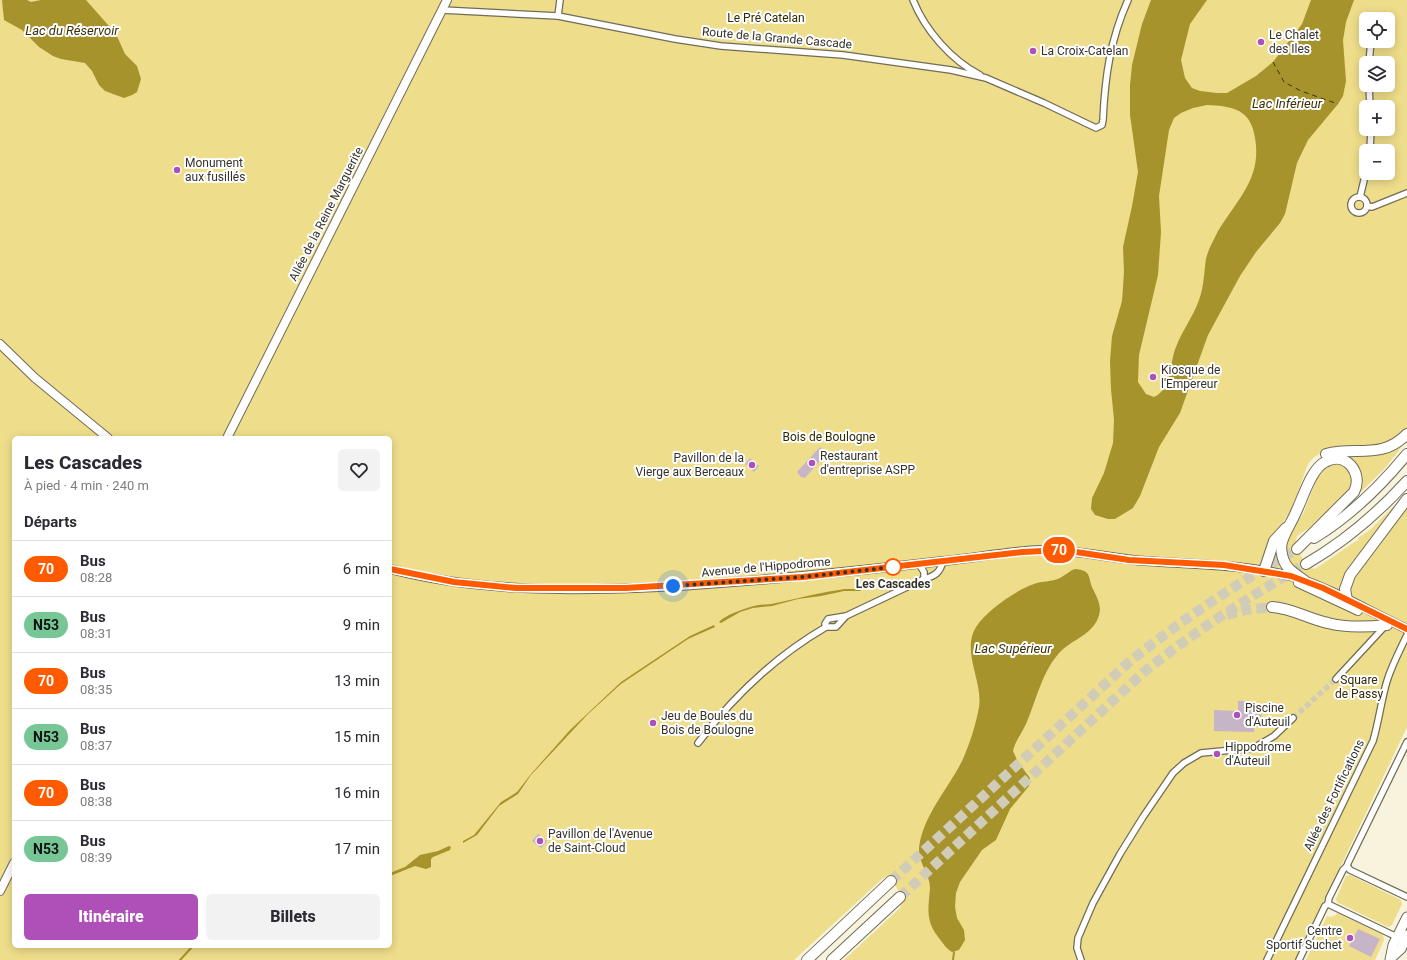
<!DOCTYPE html>
<html lang="fr">
<meta charset="utf-8">
<style>
:root{--surface:#fff;--page:#f2f2f3;--text:#2b2b33;--muted:#7c7c81;--line:#e1e1e2;--accent:#af50b8}
body{margin:0;font-family:Roboto,sans-serif;background:var(--page);color:var(--text);height:100vh;display:flex;flex-direction:column;font-size:15px;white-space:nowrap}
*{box-sizing:border-box;margin:0}
p{font-size:13px;color:var(--muted)}
.icon{flex:none;width:22px;height:22px;fill:none;stroke:currentColor;stroke-width:2;stroke-linecap:round;stroke-linejoin:round}
.map{position:relative;flex:1;overflow:hidden}
.side{position:absolute;left:12px;top:436px;width:380px;height:512px;display:flex;flex-direction:column;background:var(--surface);border-radius:6px;box-shadow:0 2px 10px #0003}
.side>*{flex:none}
.badge{padding:0 8px;border-radius:13px;font-size:14px;line-height:26px}
.buttons{position:absolute;left:1359px;top:12px;display:grid;gap:8px}
.buttons a{display:grid;place-items:center;width:36px;height:36px;border-radius:6px;background:var(--surface);box-shadow:0 2px 10px #0003;font-size:20px}
.you{position:absolute;width:20px;height:20px;margin:-10px;border:3px solid #fff;border-radius:50%;background:#1a73e8;box-shadow:0 0 0 6px #1a73e833}
.map>.badge{position:absolute;translate:-50% -50%;box-shadow:0 0 0 2px #fff}
h2{padding:0 12px;font-size:15px;line-height:36px}
.round{display:grid;place-items:center;flex:none;width:42px;height:42px;border-radius:6px;background:var(--page)}
.summary{display:flex;align-items:center;justify-content:space-between;height:68px;padding:0 12px}
h1{font-size:19px;font-weight:800;line-height:30px}
.cta{display:flex;gap:8px;margin-top:auto;padding:8px 12px}
.cta a{flex:1;height:46px;border-radius:6px;background:var(--accent);color:#fff;font-size:16px;font-weight:800;line-height:46px;text-align:center}
.cta a+a{background:var(--page);color:var(--text)}
ul{padding:0;list-style:none}
li{display:flex;align-items:center;gap:12px;height:56px;padding:0 12px;border-top:1px solid var(--line)}
li div{flex:1}
li b{display:block;font-size:15px}
li em{font-style:normal}
li .badge{min-width:44px;font-weight:700;text-align:center}
.map>svg:first-child{display:block}
.green{fill:#eedd8a;fill-rule:evenodd}
.water{fill:#a7932b;fill-rule:evenodd}
.lines{fill:none;stroke-linecap:round;stroke-linejoin:round}
.stream{stroke:#a7932b;stroke-width:2}
.ferry{stroke:#3a3206;stroke-width:1;stroke-dasharray:5 4;stroke-linecap:butt}
.building{fill:#c5b5c6}
.street-tunnel{stroke:#d0ccb8;stroke-width:5.5;stroke-dasharray:5.5 3;stroke-linecap:butt}
.highway-tunnel{stroke:#d0ccb8;stroke-width:10;stroke-dasharray:10 5;stroke-linecap:butt}
.street-casing{stroke:#706c58;stroke-width:8}
.secondary-casing{stroke:#706c58;stroke-width:10}
.primary-casing{stroke:#706c58;stroke-width:11}
.highway-casing{stroke:#706c58;stroke-width:12}
.street{stroke:#fff;stroke-width:5.5}
.secondary{stroke:#fff;stroke-width:8}
.primary{stroke:#fff;stroke-width:9}
.highway{stroke:#fff;stroke-width:10}
.line-casing{stroke:#fff;stroke-width:9}
.line{stroke:#ff5a00;stroke-width:6}
.walk{stroke:#343229;stroke-width:4;stroke-dasharray:0 7.2}
.poi-dot{fill:#af50b8;stroke:#fff;stroke-width:1.5}
.stop-dot{fill:#fff;stroke:#ff5a00;stroke-width:2}
.labels{text-anchor:middle;dominant-baseline:central;stroke-width:4;stroke-linejoin:round;paint-order:stroke}
.park-label{font-size:12px;fill:#322a00;stroke:#fff}
.poi-label{font-size:12px;fill:#343229;stroke:#fff;text-anchor:start}
.street-label{font-size:12px;fill:#343229;stroke:#fff}
.stop-label{font-size:12px;font-weight:bold;fill:#343229;stroke:#fff}
.water-label{font-size:13px;font-style:italic;fill:#3a3206;stroke:#fff}
</style>
<div class="map">
<svg width="1407" height="960" viewBox="0 0 1407 960">
<rect width="100%" height="100%" fill="#f7f3dc"/>
<g class="green">
<path d="M0,0H1407V428L1401,435L1385,445L1329,449L1314,457L1308,464L1292,508L1282,524L1292,531L1303,514L1320,471L1328,464H1342L1349,469L1353,485L1345,496H1342V499L1332,506L1309,528L1297,536L1295,545L1307,567L1315,569L1356,541H1358V538L1371,529L1401,499L1362,567L1407,507V727L1296,960H844L900,908C904,899 895,880 886,877L882,879L794,960H0ZM1366,19H1388V41H1366ZM1366,63H1388V85H1366ZM1366,107H1388V129H1366ZM1366,151H1388V173H1366ZM14,438H390V946H14Z"/>
<polygon points="1406,441 1386,467 1357,496 1360,486 1341,456"/>
<polygon points="1350,875 1401,900 1402,904 1392,925 1388,927 1337,902 1336,899 1346,876"/>
<polygon points="1337,913 1383,935 1384,940 1375,960 1306,960 1327,916 1330,917 1336,915"/>
</g>
<g class="water">
<polygon points="2,0 27,0 31,2 41,0 86,0 116,34 125,54 137,66 141,79 137,92 132,95 124,98 105,91 99,85 92,71 85,63 61,59 53,56 39,47 22,30 4,20"/>
<path d="M1151,0H1207L1190,24L1181,60L1185,78L1192,88L1200,91L1217,93H1227L1256,76L1273,62L1302,24L1311,0H1354L1346,22L1343,40L1346,81L1343,96L1338,104L1308,140L1297,163L1285,214L1280,223L1256,252L1240,276L1208,335L1180,413L1159,447L1140,496L1133,508L1115,519H1108L1095,515L1091,509L1092,498L1104,473L1113,443L1114,420L1111,389L1110,361L1112,336L1122,301L1124,272L1123,247L1132,206L1138,172L1130,115V85L1132,65L1142,24ZM1207,105C1229,106 1249,108 1254,133C1264,176 1239,197 1218,231C1214,240 1208,249 1206,259C1204,272 1204,287 1199,300C1193,317 1182,331 1176,347C1169,363 1173,388 1154,397L1146,394L1138,382L1139,355L1158,275L1161,232L1159,196L1169,130L1174,118L1181,113L1193,108Z"/>
<path d="M1075,569C1079,569 1084,570 1087,573C1090,576 1090,583 1092,587C1097,598 1103,606 1098,618C1092,634 1073,640 1062,650C1042,670 1037,699 1026,724C1022,733 1015,741 1013,751L1018,762L1030,778L1029,786L1010,809L996,840L982,850L960,882L956,893L955,907L957,918L964,930L965,940L959,950L952,952C947,949 945,946 942,942C925,922 928,912 930,888C930,874 918,863 919,848C923,815 949,788 963,759C970,743 976,724 979,707C983,681 961,651 976,627C986,611 1016,590 1034,584C1042,581 1052,582 1060,578C1066,575 1069,571 1075,569Z"/>
<path d="M845,589H860L861,591H844L821,596L798,599L772,606L753,608L740,612L721,623L719,622C725,615 748,607 758,605C764,604 770,605 776,603C799,598 822,592 845,589Z"/>
<polygon points="714,625 715,627 688,639 621,684 588,714 531,775 518,794 499,806 477,835 463,843 463,841 474,835 501,802 517,792 531,774 570,730 621,682 690,636"/>
<polygon points="449,846 451,847 450,850 433,857 431,859 431,867 426,869 415,866 390,876 390,873 405,867 420,855 438,851"/>
</g>
<g class="lines">
<g class="stream">
<polyline points="180,960 193,946"/>
<polyline points="953,960 954,952"/>
</g>
<polyline class="ferry" points="1273,62 1284,82 1301,91 1338,104"/>
</g>
<g class="building">
<polygon points="820,447 827,453 805,478 801,477 797,472"/>
<polygon points="750,458 759,466 754,472 745,464"/>
<polygon points="1238,701 1248,701 1248,707 1262,708 1261,719 1264,719 1264,727 1254,727 1254,732 1214,731 1214,710 1238,711"/>
<polygon points="538,834 547,841 541,848 532,841"/>
<polygon points="1358,929 1380,939 1371,957 1349,946"/>
</g>
<g class="lines">
<polyline class="street-tunnel" points="1293,718 1336,679"/>
<g class="highway-tunnel">
<polyline points="1227,615 1246,610 1272,607"/>
<path d="M891,881L1128,663C1181,620 1238,583 1297,549"/>
<path d="M900,897L1144,672C1195,631 1249,597 1306,564"/>
</g>
<defs>
<g id="street">
<path d="M913,0C925,30 951,60 980,75"/>
<path d="M442,10L558,16L675,39L721,46L843,55L951,70L986,78L1044,103L1096,128L1102,125L1103,120C1105,77 1110,40 1128,0"/>
<polyline points="558,16 560,0"/>
<polyline points="1369,63 1371,41"/>
<polyline points="1369,85 1370,107"/>
<polyline points="1370,151 1371,129"/>
<polyline points="1360,197 1366,172"/>
<circle cx="1359" cy="205" r="8"/>
<polyline points="1367,206 1372,207 1407,193"/>
<polyline points="919,564 924,572 924,579"/>
<path d="M846,616L836,627H826L825,624L828,619L846,616L924,579C935,576 940,573 943,561"/>
<polyline points="1336,679 1386,625"/>
<path d="M698,743C733,697 776,656 826,627"/>
<polyline points="1347,866 1350,870 1407,897"/>
<polyline points="1328,904 1397,937"/>
<polyline points="1081,960 1077,948 1078,938 1093,903 1120,854 1143,817 1173,773 1184,763 1201,753 1254,748 1274,736 1293,718"/>
<path d="M1267,960L1373,741C1379,721 1381,701 1387,681C1392,665 1400,650 1407,635"/>
<polyline points="1299,960 1325,906 1328,904 1329,898 1343,870 1347,866 1348,863 1407,742"/>
</g>
<g id="secondary">
<polyline points="0,344 35,378 108,438"/>
<polyline points="227,438 447,0"/>
<path d="M390,569C477,592 570,591 659,587C754,582 848,572 943,561C976,558 1008,551 1041,550C1073,549 1103,557 1134,560C1187,565 1242,563 1294,577C1333,589 1370,612 1407,629"/>
<polyline points="1298,583 1358,611"/>
<polyline points="0,891 14,863"/>
</g>
<g id="primary">
<polyline points="1392,957 1401,949 1407,935"/>
<polyline points="1390,960 1393,945 1407,917"/>
</g>
<g id="highway">
<path d="M1326,454C1356,446 1382,460 1407,434"/>
<path d="M1314,538C1350,516 1380,487 1407,454"/>
<path d="M1297,549L1354,492C1364,473 1345,450 1325,462C1311,469 1303,498 1296,512C1292,522 1285,531 1282,542C1281,546 1281,550 1282,554C1284,568 1294,573 1305,581"/>
<path d="M1306,564C1344,542 1378,513 1407,481"/>
<polyline points="1264,571 1274,541 1286,528"/>
<polyline points="1347,600 1345,589 1350,575 1407,499"/>
<path d="M1272,607C1292,608 1308,619 1328,623C1346,628 1368,627 1387,625"/>
<polyline points="807,960 891,881"/>
<polyline points="832,960 900,897"/>
</g>
</defs>
<use href="#street" class="street-casing"/>
<use href="#secondary" class="secondary-casing"/>
<use href="#primary" class="primary-casing"/>
<use href="#highway" class="highway-casing"/>
<use href="#street" class="street"/>
<use href="#secondary" class="secondary"/>
<use href="#primary" class="primary"/>
<use href="#highway" class="highway"/>
</g>
<g class="lines">
<defs>
<polyline id="line" points="390,569 454,582 516,588 626,588 803,577 1023,552 1063,550 1129,560 1224,565 1291,576 1323,588 1407,629"/>
</defs>
<use href="#line" class="line-casing"/>
<use href="#line" class="line"/>
<polyline class="walk" points="673,586 803,577 893,567"/>
</g>
<g class="poi-dot">
<circle cx="1261" cy="42" r="4"/>
<circle cx="1033" cy="51" r="4"/>
<circle cx="177" cy="170" r="4"/>
<circle cx="1153" cy="377" r="4"/>
<circle cx="812" cy="463" r="4"/>
<circle cx="752" cy="465" r="4"/>
<circle cx="1237" cy="715" r="4"/>
<circle cx="653" cy="723" r="4"/>
<circle cx="1217" cy="754" r="4"/>
<circle cx="540" cy="841" r="4"/>
<circle cx="1350" cy="938" r="4"/>
</g>
<circle class="stop-dot" cx="893" cy="567" r="8"/>
<g class="labels">
<g class="park-label">
<text x="766" y="18">Le Pré Catelan</text>
<text x="829" y="437">Bois de Boulogne</text>
<text x="1359" y="680">Square<tspan x="1359" dy="14">de Passy</tspan></text>
</g>
<g class="poi-label">
<text x="1269" y="35">Le Chalet<tspan x="1269" dy="14">des Iles</tspan></text>
<text x="1041" y="51">La Croix-Catelan</text>
<text x="185" y="163">Monument<tspan x="185" dy="14">aux fusillés</tspan></text>
<text x="1161" y="370">Kiosque de<tspan x="1161" dy="14">l'Empereur</tspan></text>
<text x="820" y="456">Restaurant<tspan x="820" dy="14">d'entreprise ASPP</tspan></text>
<text x="744" y="458" text-anchor="end">Pavillon de la<tspan x="744" dy="14">Vierge aux Berceaux</tspan></text>
<text x="1245" y="708">Piscine<tspan x="1245" dy="14">d'Auteuil</tspan></text>
<text x="661" y="716">Jeu de Boules du<tspan x="661" dy="14">Bois de Boulogne</tspan></text>
<text x="1225" y="747">Hippodrome<tspan x="1225" dy="14">d'Auteuil</tspan></text>
<text x="548" y="834">Pavillon de l'Avenue<tspan x="548" dy="14">de Saint-Cloud</tspan></text>
<text x="1342" y="931" text-anchor="end">Centre<tspan x="1342" dy="14">Sportif Suchet</tspan></text>
</g>
<g class="street-label">
<text transform="translate(777 38) rotate(5)">Route de la Grande Cascade</text>
<text transform="translate(326 214) rotate(-63)">Allée de la Reine Marguerite</text>
<text transform="translate(766 567) rotate(-5)">Avenue de l'Hippodrome</text>
<text transform="translate(1334 795) rotate(-64)">Allée des Fortifications</text>
</g>
<g class="stop-label">
<text x="893" y="584">Les Cascades</text>
</g>
<g class="water-label">
<text x="72" y="30">Lac du Réservoir</text>
<text x="1287" y="103">Lac Inférieur</text>
<text x="1013" y="648">Lac Supérieur</text>
</g>
</g>
</svg>
<div class="buttons">
<a><svg class="icon" aria-label="locate" viewBox="0 0 24 24"><circle cx="12" cy="12" r="6"/><path d="M12 2v4M12 18v4M2 12h4M18 12h4"/></svg></a>
<a><svg class="icon" aria-label="layers" viewBox="0 0 24 24"><path d="M12 4l9 5-9 5-9-5zM3 14l9 5 9-5"/></svg></a>
<a>+</a>
<a>−</a>
</div>
<div class="you" style="left:673px;top:586px"></div>
<b class="badge" style="left:1059px;top:550px;background:#ff5a00;color:#fff">70</b>
<section class="side">
<div class="summary"><div><h1>Les Cascades</h1><p>À pied · 4 min · 240 m</p></div><a class="round"><svg class="icon" aria-label="heart" viewBox="0 0 24 24"><path d="M12 20l-8-8c-3-5 5-10 8-4 3-6 11-1 8 4z"/></svg></a></div>
<h2>Départs</h2>
<ul>
<li><span class="badge" style="background:#ff5a00;color:#fff">70</span><div><b>Bus</b><p>08:28</p></div><em>6 min</em></li>
<li><span class="badge" style="background:#77c695;color:#111">N53</span><div><b>Bus</b><p>08:31</p></div><em>9 min</em></li>
<li><span class="badge" style="background:#ff5a00;color:#fff">70</span><div><b>Bus</b><p>08:35</p></div><em>13 min</em></li>
<li><span class="badge" style="background:#77c695;color:#111">N53</span><div><b>Bus</b><p>08:37</p></div><em>15 min</em></li>
<li><span class="badge" style="background:#ff5a00;color:#fff">70</span><div><b>Bus</b><p>08:38</p></div><em>16 min</em></li>
<li><span class="badge" style="background:#77c695;color:#111">N53</span><div><b>Bus</b><p>08:39</p></div><em>17 min</em></li>
</ul>
<div class="cta"><a>Itinéraire</a><a>Billets</a></div>
</section>
</div>
